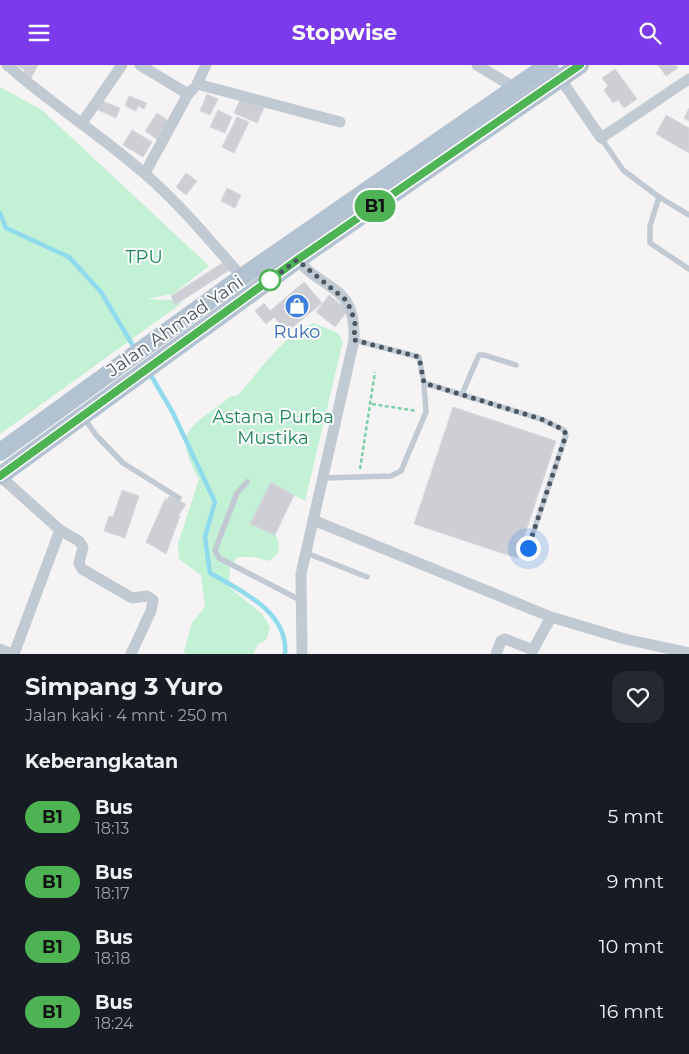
<!DOCTYPE html>
<html lang="id">
<meta charset="utf-8">
<style>
:root{--surface:#171b24;--page:#242831;--text:#f1f3f6;--muted:#9ea1a6;--accent:#7c3aed}
body{margin:0;font-family:Montserrat,sans-serif;background:var(--page);color:var(--text);height:100vh;display:flex;flex-direction:column;font-size:19px;white-space:nowrap}
*{box-sizing:border-box;margin:0}
p{font-size:16px;color:var(--muted)}
.icon{flex:none;width:28px;height:28px;fill:none;stroke:currentColor;stroke-width:2;stroke-linecap:round;stroke-linejoin:round}
.map{position:relative;height:589px;overflow:hidden}
.panel{display:flex;flex-direction:column;background:var(--surface);flex:1}
.panel>*{flex:none}
.badge{padding:0 10px;border-radius:16px;font-size:18px;line-height:32px}
.you{position:absolute;width:25px;height:25px;margin:-12px;border:4px solid #fff;border-radius:50%;background:#1a73e8;box-shadow:0 0 0 8px #1a73e833}
.map>.badge{position:absolute;translate:-50% -50%;box-shadow:0 0 0 2px #fff}
h2{padding:0 25px;font-size:19px;line-height:45px}
.round{display:grid;place-items:center;flex:none;width:52px;height:52px;border-radius:15px;background:var(--page)}
.headline{display:flex;align-items:center;justify-content:space-between;height:85px;padding:0 25px}
h1{font-size:24px;font-weight:700;line-height:38px}
ul{padding:0;list-style:none}
li{display:flex;align-items:center;gap:15px;height:65px;padding:0 25px}
li div{flex:1}
li b{display:block;font-size:19px}
li em{font-style:normal}
li .badge{min-width:55px;font-weight:700;text-align:center}
header{display:flex;justify-content:space-between;align-items:center;height:65px;padding:0 25px;background:var(--accent);color:#fff;font-size:22px;font-weight:700}
.map>svg:first-child{display:block}
.green{fill:#c3f1d5}
.lines{fill:none;stroke-linecap:round;stroke-linejoin:round}
.stream{stroke:#90daee;stroke-width:4.5}
.building{fill:#cdcfd5;stroke:#d7d9de}
.path{stroke:#7ad0a6;stroke-width:2.5;stroke-dasharray:4 2.5;stroke-linecap:butt}
.lane{stroke:#c1cad2;stroke-width:5.5}
.street{stroke:#c1cad2;stroke-width:11}
.primary{stroke:#b3c2d1;stroke-width:18}
.line-casing{stroke:#fff;stroke-width:11}
.line{stroke:#4db353;stroke-width:8}
.walk{stroke:#4a5661;stroke-width:5;stroke-dasharray:0 9}
.stop-dot{fill:#fff;stroke:#4db353;stroke-width:2.5}
.labels{text-anchor:middle;dominant-baseline:central;stroke-width:4;stroke-linejoin:round;paint-order:stroke}
.park-label{font-size:18px;fill:#17864f;stroke:#fff}
.street-label{font-size:18px;fill:#4a5661;stroke:#fff}
.shop-label{font-size:18px;fill:#366cbe;stroke:#fff}
</style>
<header><svg class="icon" aria-label="menu" viewBox="0 0 24 24"><path d="M4 6h16M4 12h16M4 18h16"/></svg>Stopwise<svg class="icon" aria-label="search" viewBox="0 0 24 24"><circle cx="10" cy="10" r="6"/><path d="M15 15l6 6"/></svg></header>
<div class="map">
<svg width="689" height="589" viewBox="0 0 689 589">
<rect width="100%" height="100%" fill="#f5f3f3"/>
<g class="green">
<polygon points="0,22 42,45 209,201 173,229 146,234 173,235 182,238 0,369"/>
<path d="M313,258L338,268L343,276L305,436L272,418L260,448L278,474L279,487L269,496L254,492H238L230,501L229,522L262,549L270,562L266,575L258,579L253,589H185L184,586L192,558L205,542L201,510L179,494L178,479L199,414C169,362 194,362 231,331H237C261,305 280,273 313,258Z"/>
</g>
<g class="lines">
<g class="stream">
<polyline points="0,148 6,163 69,192 101,227 135,284"/>
<path d="M149,307L173,348L215,437L205,472L210,508C241,526 289,547 285,589"/>
</g>
</g>
<g class="building">
<polygon points="16,0 38,0 29,17 21,12 25,5"/>
<polygon points="658,0 675,0 678,3 666,11"/>
<polygon points="615,4 637,34 624,43 618,35 613,38 604,25 608,21 602,13"/>
<polygon points="207,29 218,34 210,50 200,46"/>
<polygon points="129,31 147,38 144,44 138,41 136,46 125,41"/>
<polygon points="241,33 264,43 257,58 234,48"/>
<polygon points="102,36 120,43 116,53 98,45"/>
<polygon points="689,43 689,56 684,53"/>
<polygon points="218,45 232,52 225,68 210,62"/>
<polygon points="157,48 170,57 158,75 145,66"/>
<polygon points="666,50 689,63 689,88 656,69"/>
<polygon points="237,52 249,57 234,88 222,82"/>
<polygon points="132,65 152,77 143,92 123,80"/>
<polygon points="186,108 197,116 186,130 176,122"/>
<polygon points="227,123 241,130 235,143 221,136"/>
<polygon points="224,197 231,204 175,240 171,231"/>
<polygon points="304,217 322,238 287,267 274,252 266,259 255,246 264,238 270,246"/>
<polygon points="329,230 348,245 335,262 316,247"/>
<polygon points="453,342 556,376 517,493 414,459"/>
<polygon points="271,417 294,430 275,470 250,459"/>
<polygon points="122,425 139,431 125,473 104,466 109,451 113,452"/>
<polygon points="169,431 186,439 178,451 180,451 166,489 146,477 165,434 167,435"/>
</g>
<g class="lines">
<g class="path">
<polyline points="372,339 417,346"/>
<polyline points="360,404 375,307"/>
</g>
<g class="lane">
<polyline points="601,73 623,105 659,132 689,150"/>
<polyline points="659,132 650,161 650,178 689,204"/>
<polyline points="354,275 419,292 424,318 541,354 564,365 566,370 528,483"/>
<polyline points="462,329 479,290 484,290 516,300"/>
<polyline points="84,353 96,370 123,398 179,433"/>
<polyline points="323,413 391,411 401,406 426,347 424,318"/>
<polyline points="247,417 237,428 215,485 219,493 300,535"/>
<polyline points="304,487 367,512"/>
</g>
<g class="street">
<path d="M7,0C51,39 101,70 145,109C181,140 211,177 242,212"/>
<polyline points="140,0 188,29 193,24"/>
<polyline points="206,0 197,19 340,57"/>
<polyline points="477,0 515,23"/>
<polyline points="551,0 601,73 689,14"/>
<polyline points="82,58 122,0"/>
<polyline points="145,108 188,29"/>
<path d="M294,191C323,228 356,217 354,275L301,509L302,589"/>
<polyline points="0,411 60,465"/>
<polyline points="313,455 551,552 625,574 689,588"/>
<polyline points="0,584 12,589"/>
<polyline points="14,589 60,465 79,476 83,482 79,498 82,504 132,533 147,531 153,535 151,546 131,589"/>
<polyline points="496,589 501,576 505,574 533,585 551,552"/>
</g>
<g class="primary">
<polyline points="0,387 242,212 548,0"/>
<polyline points="0,411 297,195 580,0"/>
</g>
</g>
<g class="lines">
<defs>
<polyline id="line" points="0,411 297,195 580,0"/>
</defs>
<use href="#line" class="line-casing"/>
<use href="#line" class="line"/>
<polyline class="walk" points="270,215 265,219 297,195 347,236 355,256 354,275 419,292 424,318 541,354 564,365 566,370 528,483"/>
</g>
<defs>
<symbol id="shop-disc" viewBox="-11 -11 22 22"><circle r="9.5" fill="#3f7fe0" stroke="#fff"/><path d="M-5-2.5h2.3a2.7 3.5 0 0 1 5.4 0H5L5.5 6h-11ZM-1.5-2.5h3a1.5 2.3 0 0 0-3 0Z" fill="#fff"/></symbol>
</defs>
<g fill-rule="evenodd">
<use href="#shop-disc" x="283" y="227" width="28" height="28"/>
</g>
<circle class="stop-dot" cx="270" cy="215" r="10"/>
<g class="labels">
<g class="park-label">
<text x="144" y="192">TPU</text>
<text x="273" y="352">Astana Purba<tspan x="273" dy="21">Mustika</tspan></text>
</g>
<g class="street-label">
<text transform="translate(175 261) rotate(-35)">Jalan Ahmad Yani</text>
</g>
<g class="shop-label">
<text x="297" y="267">Ruko</text>
</g>
</g>
</svg>
<div class="you" style="left:528px;top:483px"></div>
<b class="badge" style="left:375px;top:141px;background:#4db353;color:#111">B1</b>
</div>
<section class="panel">
<div class="headline"><div><h1>Simpang 3 Yuro</h1><p>Jalan kaki · 4 mnt · 250 m</p></div><a class="round"><svg class="icon" aria-label="heart" viewBox="0 0 24 24"><path d="M12 20l-8-8c-3-5 5-10 8-4 3-6 11-1 8 4z"/></svg></a></div>
<h2>Keberangkatan</h2>
<ul>
<li><span class="badge" style="background:#4db353;color:#111">B1</span><div><b>Bus</b><p>18:13</p></div><em>5 mnt</em></li>
<li><span class="badge" style="background:#4db353;color:#111">B1</span><div><b>Bus</b><p>18:17</p></div><em>9 mnt</em></li>
<li><span class="badge" style="background:#4db353;color:#111">B1</span><div><b>Bus</b><p>18:18</p></div><em>10 mnt</em></li>
<li><span class="badge" style="background:#4db353;color:#111">B1</span><div><b>Bus</b><p>18:24</p></div><em>16 mnt</em></li>
</ul>
</section>
